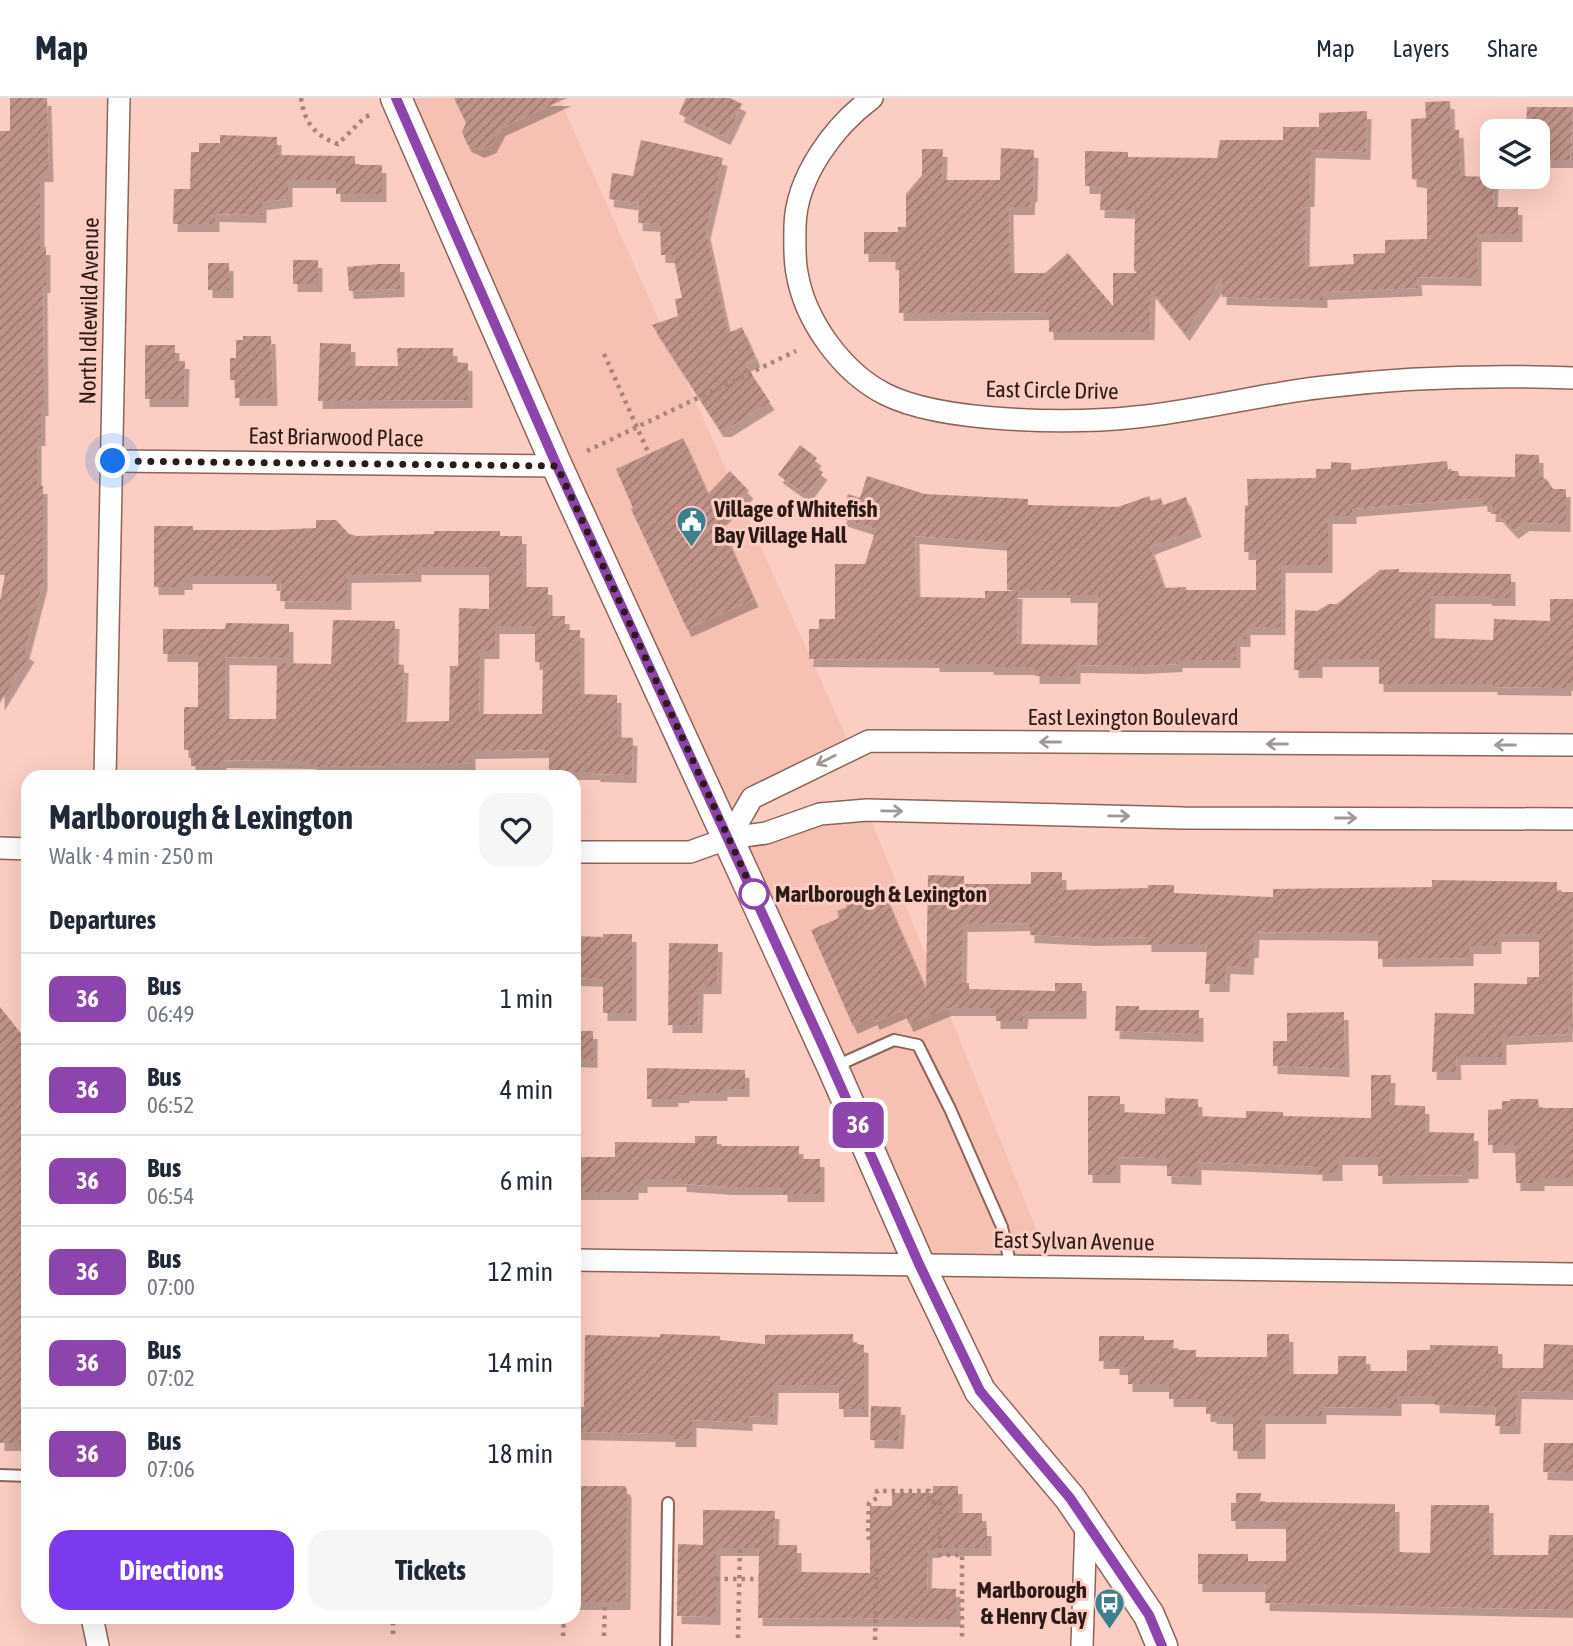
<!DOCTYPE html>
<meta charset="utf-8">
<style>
:root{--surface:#fff;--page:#f6f6f7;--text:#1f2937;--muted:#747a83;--line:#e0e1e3;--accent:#7c3aed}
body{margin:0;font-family:"Asap Condensed",sans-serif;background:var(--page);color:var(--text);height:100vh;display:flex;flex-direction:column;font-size:26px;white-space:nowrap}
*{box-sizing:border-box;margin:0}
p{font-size:23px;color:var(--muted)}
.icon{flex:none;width:38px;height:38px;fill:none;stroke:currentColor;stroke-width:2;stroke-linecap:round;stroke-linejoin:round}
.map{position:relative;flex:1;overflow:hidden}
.panel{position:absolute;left:21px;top:672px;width:560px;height:854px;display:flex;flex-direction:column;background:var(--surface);border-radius:21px;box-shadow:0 7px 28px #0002}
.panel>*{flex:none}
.badge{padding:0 14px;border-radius:10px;font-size:24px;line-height:46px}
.fabs{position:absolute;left:1480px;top:21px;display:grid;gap:14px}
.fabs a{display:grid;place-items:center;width:70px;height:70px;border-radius:14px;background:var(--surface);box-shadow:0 7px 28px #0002;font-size:35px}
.you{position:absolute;width:35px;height:35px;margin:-18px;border:5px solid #fff;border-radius:50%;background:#1a73e8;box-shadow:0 0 0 10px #1a73e833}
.map>.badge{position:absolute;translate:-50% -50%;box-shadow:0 0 0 4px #fff}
h2{padding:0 28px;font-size:26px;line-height:63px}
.round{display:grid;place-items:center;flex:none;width:74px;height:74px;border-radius:21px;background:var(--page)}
.overview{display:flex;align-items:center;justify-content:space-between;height:119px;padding:0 28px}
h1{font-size:33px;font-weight:700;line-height:52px}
.action{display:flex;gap:14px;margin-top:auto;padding:14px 28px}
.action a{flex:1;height:80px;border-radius:21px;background:var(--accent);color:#fff;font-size:28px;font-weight:700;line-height:80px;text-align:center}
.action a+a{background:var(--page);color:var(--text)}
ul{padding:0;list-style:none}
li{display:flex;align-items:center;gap:21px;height:91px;padding:0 28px;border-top:2px solid var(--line)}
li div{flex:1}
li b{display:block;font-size:26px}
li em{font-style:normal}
li .badge{min-width:77px;font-weight:700;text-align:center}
header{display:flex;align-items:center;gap:42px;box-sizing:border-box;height:98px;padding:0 35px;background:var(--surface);border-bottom:2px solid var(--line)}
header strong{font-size:33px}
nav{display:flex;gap:38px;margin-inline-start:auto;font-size:24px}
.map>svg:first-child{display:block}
.built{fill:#f6c0b3}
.building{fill:url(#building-hatch);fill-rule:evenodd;filter:url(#shadow)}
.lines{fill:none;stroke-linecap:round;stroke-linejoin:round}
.lane-casing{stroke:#8d635a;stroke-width:14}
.street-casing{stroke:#8d635a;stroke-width:24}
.secondary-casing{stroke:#8d635a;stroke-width:33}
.path{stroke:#a7847c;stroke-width:4.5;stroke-dasharray:3.5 5;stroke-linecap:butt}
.lane{stroke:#fff;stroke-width:10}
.street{stroke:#fff;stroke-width:21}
.secondary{stroke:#fff;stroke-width:30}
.oneway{stroke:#a09897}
.line-casing{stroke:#fff;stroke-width:16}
.line{stroke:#8e44ad;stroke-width:10}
.walk{stroke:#2c1b17;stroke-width:7;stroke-dasharray:0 12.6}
.stop-dot{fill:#fff;stroke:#8e44ad;stroke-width:3.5}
.labels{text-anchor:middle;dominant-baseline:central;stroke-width:6;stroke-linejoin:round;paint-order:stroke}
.street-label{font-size:23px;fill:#2c1b17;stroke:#fccdc2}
.poi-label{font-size:23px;font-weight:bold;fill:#2c1b17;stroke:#fccdc2;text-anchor:start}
.stop-label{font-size:23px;font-weight:bold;fill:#2c1b17;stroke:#fccdc2;text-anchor:start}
</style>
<header>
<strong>Map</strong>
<nav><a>Map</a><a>Layers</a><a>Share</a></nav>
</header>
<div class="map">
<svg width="1573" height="1548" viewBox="0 0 1573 1548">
<defs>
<pattern id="building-hatch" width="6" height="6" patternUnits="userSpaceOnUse" patternTransform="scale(1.75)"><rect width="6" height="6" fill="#c09389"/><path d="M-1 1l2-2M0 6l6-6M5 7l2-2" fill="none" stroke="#9c776f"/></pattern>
<filter id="shadow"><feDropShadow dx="4.5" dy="8" stdDeviation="0" flood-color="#0004"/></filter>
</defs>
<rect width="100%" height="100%" fill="#fccdc2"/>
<polygon class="built" points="396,0 559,0 845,636 850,651 752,700 729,739 867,712 1052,1170 919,1166"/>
<g class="building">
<polygon points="10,0 47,0 49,76 40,76 40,149 46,149 46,187 43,187 44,310 41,310 41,340 37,340 37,388 43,388 43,484 25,553 30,556 0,605 0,503 5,477 0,477 0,33 10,33"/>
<polygon points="454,0 567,0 501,30 492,47 480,52 467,46 462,34 466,25"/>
<polygon points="686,0 730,0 742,6 726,39 679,16"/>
<polygon points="1450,3 1451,32 1459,32 1461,78 1494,79 1493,109 1518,109 1518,136 1477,136 1477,180 1417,179 1418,190 1323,194 1323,202 1222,199 1222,181 1185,235 1151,192 1150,234 1049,234 1049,214 899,215 899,164 891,164 891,156 864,156 864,134 898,134 898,129 906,129 906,96 922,77 922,51 943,51 942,82 1000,82 1001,50 1034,52 1033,96 1031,96 1030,109 1009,109 1010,175 1045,175 1068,155 1113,208 1113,175 1137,175 1134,172 1135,113 1100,112 1101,88 1085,88 1085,53 1128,54 1128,59 1217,60 1220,42 1283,42 1283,29 1319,29 1319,15 1367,13 1366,54 1311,52 1310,101 1306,101 1305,169 1354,166 1353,156 1385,155 1385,142 1427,141 1427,83 1412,81 1411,21 1426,20 1425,4"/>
<polygon points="1527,9 1573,9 1570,62 1546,62 1546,43 1538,43 1538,33 1526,33"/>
<polygon points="220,37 277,39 277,57 355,58 355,67 382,67 382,96 336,96 336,82 288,82 288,101 262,104 262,117 215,116 215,126 173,126 174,91 190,91 191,54 199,54 199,45 220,45"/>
<polygon points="641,42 723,60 706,133 728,235 742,229 756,261 745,266 770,304 727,331 719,331 652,227 678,218 675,201 682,200 673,157 661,157 660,126 638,125 639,105 609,101 612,75 633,78"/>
<rect x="293" y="162" width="25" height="24"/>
<rect x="208" y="165" width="21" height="27"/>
<polygon points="379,166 400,166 400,191 349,193 347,169"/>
<polygon points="243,238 271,238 273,300 235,300 235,282 230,282 230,260 236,260 236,242 243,242"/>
<polygon points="320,245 351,246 351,268 398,268 397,250 453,250 453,264 468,265 468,302 318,303"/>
<polygon points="145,247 175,247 175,263 185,263 184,301 145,301"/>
<polygon points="683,340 708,396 730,373 749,393 719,422 754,501 687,531 631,411 633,410 616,371"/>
<polygon points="800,347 817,360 812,366 823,374 806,397 778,377"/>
<path d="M1515,356L1539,357V377L1547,382L1553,391H1566V426L1525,425L1514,433L1498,416H1491L1492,406H1483V400L1352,411V418H1328V467H1281V529H1246V541H1236V562H1178V566L1140,568L1076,567V578H1035V569H989V566H935V562L809,561V531H819V521H835V466H865L876,431L841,420L848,396L860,400L867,378L925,396L1028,401V407L1118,409L1149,398L1151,403L1161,400L1163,407L1186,399L1197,431L1150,449L1164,490L1186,489V492H1256V454H1244L1245,408L1248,407L1247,381L1316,380V371H1331V364L1351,365V372L1447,363L1448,373H1458L1459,378L1515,379ZM915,438L1007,445V492H1066V497H1098L1097,547L1017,546L1018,493H985V500L916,499Z"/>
<path d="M316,422H336L349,436L357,438L434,436V433H500V438H522V489H548V518H565V532H580V596L617,597V639L633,640L632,677L596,676V674H549V652L471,653V664L462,665H387V668L311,669V663L222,662V668H191V652H184V609H198V556H163V531H225L226,525L289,526V560L225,559V621H276L277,565L331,566L333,522L395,523L394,566L404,567L402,624L449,623L450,568H458L459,510L489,511V469H417V476L347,477V504L280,503L281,485H272V478H188V484H180V489H154V428H193V432H272L316,430ZM495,528H535V564H543L542,616H479L480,553H495Z"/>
<polygon points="1399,471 1399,474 1511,476 1511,500 1488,500 1487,498 1431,498 1430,540 1493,542 1494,521 1550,523 1550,501 1573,501 1573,585 1567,585 1567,590 1493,589 1493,586 1379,586 1379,561 1318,561 1318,572 1294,572 1295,512 1317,513 1329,506 1337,506 1380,472"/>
<polygon points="1031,774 1062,774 1062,792 1148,790 1148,787 1174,787 1174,795 1273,799 1273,791 1432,789 1432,782 1557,784 1557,794 1573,794 1572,928 1568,928 1568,936 1502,939 1502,959 1456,959 1457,974 1432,974 1435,915 1474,916 1474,885 1527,886 1527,879 1539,879 1539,836 1497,836 1497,848 1469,848 1469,860 1378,861 1378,835 1255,834 1254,852 1250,852 1249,869 1226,868 1225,886 1205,886 1207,846 1147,846 1147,839 1091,840 1030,837 1030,825 963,826 962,885 969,885 969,891 1055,893 1055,885 1082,885 1082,913 1024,913 1023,923 996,923 996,910 947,910 909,926 903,912 875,924 873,919 853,928 811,832 839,820 837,813 847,809 844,803 881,788 926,892 928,777 964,778 964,786 1031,786"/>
<polygon points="603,836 632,836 632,915 603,915 603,881 574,880 574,838 603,839"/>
<polygon points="669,845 718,846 717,888 699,888 698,927 668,927"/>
<polygon points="1116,908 1139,908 1139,912 1199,912 1199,936 1115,933"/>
<polygon points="0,909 23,938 28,972 28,1214 22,1214 21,1229 21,1256 27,1263 28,1275 20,1284 21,1312 28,1312 28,1333 21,1333 21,1345 0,1345"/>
<polygon points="1344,914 1345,971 1273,968 1273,943 1287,943 1287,915"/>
<polygon points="574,933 593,933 593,962 574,961"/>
<polygon points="647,970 745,972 745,991 723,991 723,995 685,995 685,997 674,997 674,1001 647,1001"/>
<polygon points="1371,977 1391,977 1390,1007 1425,1008 1425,1034 1474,1035 1474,1073 1464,1073 1464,1077 1378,1078 1378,1059 1338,1059 1338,1075 1318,1075 1318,1069 1197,1064 1197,1079 1167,1078 1167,1060 1116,1059 1116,1077 1088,1077 1088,998 1120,998 1120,1014 1165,1016 1165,1000 1198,1001 1198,1018 1246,1020 1246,1013 1283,1014 1283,1018 1371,1020"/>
<polygon points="1510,1001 1538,1001 1539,1010 1573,1010 1573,1080 1540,1080 1540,1085 1516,1085 1515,1047 1488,1047 1488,1012 1502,1011 1502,1003 1510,1003"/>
<polygon points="695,1038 717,1038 717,1048 799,1048 799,1061 820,1061 820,1096 783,1096 783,1089 729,1089 682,1086 682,1081 643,1081 643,1087 634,1087 634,1094 574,1094 574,1059 615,1059 615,1044 695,1045"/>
<polygon points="660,1236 720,1238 720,1242 765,1246 765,1237 853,1236 853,1245 864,1247 864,1311 839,1311 839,1287 774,1287 773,1319 748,1318 748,1325 692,1322 692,1341 671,1341 671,1336 574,1334 574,1309 584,1309 585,1237 660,1239"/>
<polygon points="1267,1236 1289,1236 1289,1276 1338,1276 1338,1258 1366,1258 1366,1273 1407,1273 1407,1252 1430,1252 1430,1247 1498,1248 1498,1270 1543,1270 1544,1246 1573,1247 1573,1294 1517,1293 1516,1328 1495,1328 1496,1309 1435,1307 1435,1298 1397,1298 1397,1310 1322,1309 1322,1318 1261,1318 1261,1353 1233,1353 1233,1318 1212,1318 1212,1316 1206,1316 1206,1301 1169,1301 1169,1286 1128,1286 1128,1269 1115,1269 1115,1263 1099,1263 1099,1238 1144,1238 1144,1242 1174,1242 1173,1252 1196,1252 1196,1259 1267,1259"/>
<polygon points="871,1308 901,1309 899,1343 870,1342"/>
<polygon points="1544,1345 1573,1345 1573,1375 1543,1374"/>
<polygon points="574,1388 625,1388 627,1392 626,1504 574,1504"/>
<polygon points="933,1388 958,1388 958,1415 982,1415 982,1430 987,1430 987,1450 935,1450 935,1452 928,1452 927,1490 956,1491 956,1521 758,1520 759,1450 716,1450 716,1519 677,1518 678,1446 703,1447 703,1412 775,1413 774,1447 797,1447 797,1474 870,1475 870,1408 892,1408 892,1395 933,1395"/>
<polygon points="1236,1395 1261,1395 1260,1404 1395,1406 1395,1454 1430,1455 1431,1407 1489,1407 1489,1457 1548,1457 1549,1437 1573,1437 1573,1512 1265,1505 1266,1486 1198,1486 1198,1456 1248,1456 1248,1463 1286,1463 1286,1423 1231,1423 1231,1405 1236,1405"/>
</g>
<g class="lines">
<defs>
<g id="lane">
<polyline points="836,968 894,942 918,947 950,1011 1002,1129 1011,1169"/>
<polyline points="0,1377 28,1378"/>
<polyline points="666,1548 668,1405"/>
</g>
<g id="street">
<path d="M872,0C834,28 796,79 795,128C795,144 794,160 797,175C805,223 842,274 885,296C942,325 1072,326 1136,319C1199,313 1261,296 1324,289C1407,279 1490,277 1573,280"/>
<polyline points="113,363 557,368"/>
<polyline points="105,679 119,0"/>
<polyline points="729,740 752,700 869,643 1573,647"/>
<polyline points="0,750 28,751"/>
<polyline points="574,754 690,754 729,740 766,735 820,716 867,712 1183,720 1573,721"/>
<polyline points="574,1162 1573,1176"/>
<polyline points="92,1519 98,1548"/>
<polyline points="1082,1548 1086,1424"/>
</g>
<polyline id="secondary" points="396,0 557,368 833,970 919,1166 980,1293 1070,1400 1149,1517 1162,1548"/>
</defs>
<use href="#lane" class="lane-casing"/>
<use href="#street" class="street-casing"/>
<use href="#secondary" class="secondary-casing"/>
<g class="path">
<path d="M301,0C304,24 315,38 338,46L365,19L373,16"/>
<polyline points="604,256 649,356"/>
<polyline points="587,353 796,253"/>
<polyline points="716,1481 759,1481"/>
<polyline points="393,1536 393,1519"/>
<polyline points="563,1538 564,1519"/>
<polyline points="604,1538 605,1504"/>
<polyline points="738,1540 740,1450"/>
<polyline points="875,1542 877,1458 868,1438 869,1405 877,1400 877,1393 929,1393 929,1404 940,1404 940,1457 962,1457 962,1543"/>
</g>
<use href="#lane" class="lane"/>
<use href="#street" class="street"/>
<use href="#secondary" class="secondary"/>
</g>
<defs><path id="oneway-shaft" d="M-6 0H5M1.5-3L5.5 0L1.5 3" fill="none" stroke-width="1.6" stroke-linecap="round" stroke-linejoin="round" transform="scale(1.75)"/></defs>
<g class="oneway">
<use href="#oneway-shaft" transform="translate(1050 644) rotate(-180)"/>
<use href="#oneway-shaft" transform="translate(1277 646) rotate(-180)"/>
<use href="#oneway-shaft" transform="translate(1505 647) rotate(-180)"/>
<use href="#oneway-shaft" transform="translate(826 662) rotate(153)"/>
<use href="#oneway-shaft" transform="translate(892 713) rotate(1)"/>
<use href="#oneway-shaft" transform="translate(1119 718) rotate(1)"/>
<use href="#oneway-shaft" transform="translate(1346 720)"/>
</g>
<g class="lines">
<defs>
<polyline id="line" points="396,0 557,368 822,946 919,1166 980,1293 1070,1400 1149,1517 1162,1548"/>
</defs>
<use href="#line" class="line-casing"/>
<use href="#line" class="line"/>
<polyline class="walk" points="113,363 557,368 758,804 754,796"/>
</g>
<defs>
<symbol id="civic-pin" viewBox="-11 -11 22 30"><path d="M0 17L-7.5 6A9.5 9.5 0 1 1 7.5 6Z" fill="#3c808e" stroke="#fccdc2"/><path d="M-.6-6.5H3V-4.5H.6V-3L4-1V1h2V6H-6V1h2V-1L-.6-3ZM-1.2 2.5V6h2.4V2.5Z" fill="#fff"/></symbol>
<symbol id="bus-pin" viewBox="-11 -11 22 30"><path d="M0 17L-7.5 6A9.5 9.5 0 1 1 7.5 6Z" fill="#3c808e" stroke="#fccdc2"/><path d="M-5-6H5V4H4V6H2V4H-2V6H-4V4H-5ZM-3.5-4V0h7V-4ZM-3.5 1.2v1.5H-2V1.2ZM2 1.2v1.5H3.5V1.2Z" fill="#fff"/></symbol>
</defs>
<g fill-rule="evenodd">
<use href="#civic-pin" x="674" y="406" width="35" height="47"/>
<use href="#bus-pin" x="1092" y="1488" width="35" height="47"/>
</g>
<circle class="stop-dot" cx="754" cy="796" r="14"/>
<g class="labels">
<g class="street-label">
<text transform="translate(89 213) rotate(-89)">North Idlewild Avenue</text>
<text transform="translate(1052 292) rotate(1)">East Circle Drive</text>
<text transform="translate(336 339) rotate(1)">East Briarwood Place</text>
<text x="1133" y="619">East Lexington Boulevard</text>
<text transform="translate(1074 1143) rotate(1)">East Sylvan Avenue</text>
</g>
<g class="poi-label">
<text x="714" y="411">Village of Whitefish<tspan x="714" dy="26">Bay Village Hall</tspan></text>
<text x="1087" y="1492" text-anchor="end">Marlborough<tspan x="1087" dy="26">&amp; Henry Clay</tspan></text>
</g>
<g class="stop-label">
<text x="775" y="796">Marlborough &amp; Lexington</text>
</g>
</g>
</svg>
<div class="fabs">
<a><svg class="icon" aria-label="layers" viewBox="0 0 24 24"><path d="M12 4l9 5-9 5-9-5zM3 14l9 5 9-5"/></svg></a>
</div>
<div class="you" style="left:113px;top:363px"></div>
<b class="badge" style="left:858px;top:1027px;background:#8e44ad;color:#fff">36</b>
<section class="panel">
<div class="overview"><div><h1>Marlborough &amp; Lexington</h1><p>Walk · 4 min · 250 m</p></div><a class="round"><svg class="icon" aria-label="heart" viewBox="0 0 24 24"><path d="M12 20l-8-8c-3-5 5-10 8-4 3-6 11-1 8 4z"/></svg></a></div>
<h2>Departures</h2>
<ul>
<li><span class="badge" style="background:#8e44ad;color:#fff">36</span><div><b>Bus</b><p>06:49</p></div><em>1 min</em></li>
<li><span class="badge" style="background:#8e44ad;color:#fff">36</span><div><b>Bus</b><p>06:52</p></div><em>4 min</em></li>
<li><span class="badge" style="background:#8e44ad;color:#fff">36</span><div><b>Bus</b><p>06:54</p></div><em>6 min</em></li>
<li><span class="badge" style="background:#8e44ad;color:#fff">36</span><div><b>Bus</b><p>07:00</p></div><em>12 min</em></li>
<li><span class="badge" style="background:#8e44ad;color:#fff">36</span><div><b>Bus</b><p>07:02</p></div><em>14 min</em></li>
<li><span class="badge" style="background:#8e44ad;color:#fff">36</span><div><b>Bus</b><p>07:06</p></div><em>18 min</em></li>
</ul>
<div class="action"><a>Directions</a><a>Tickets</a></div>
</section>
</div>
